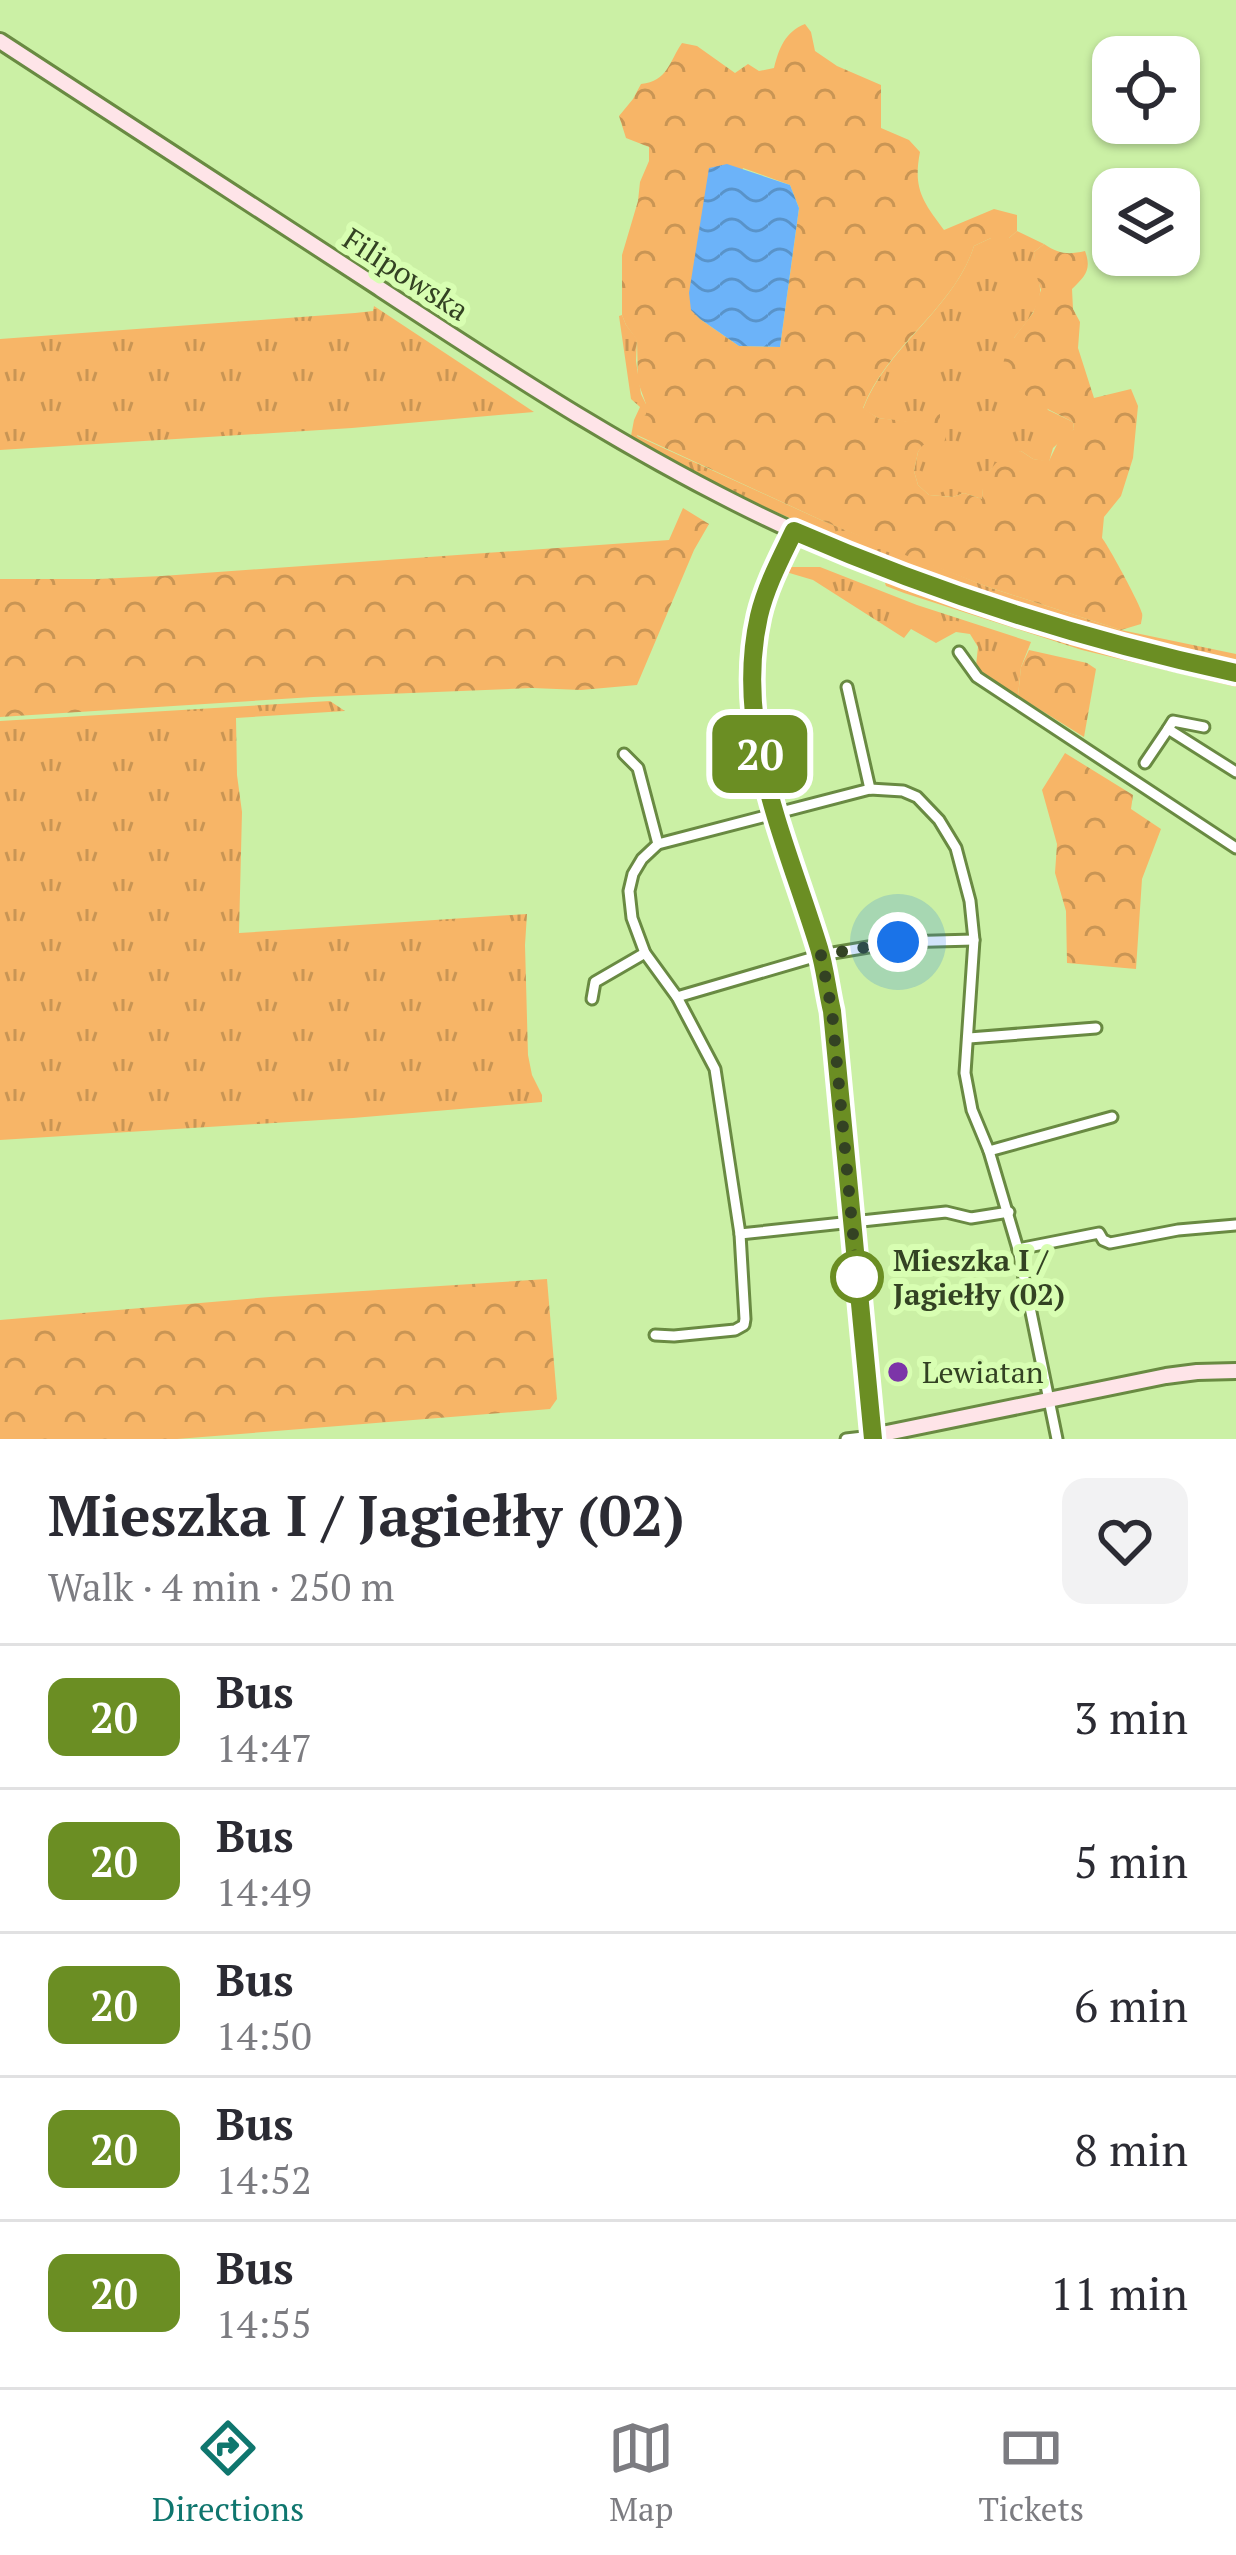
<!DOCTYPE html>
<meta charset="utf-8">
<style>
:root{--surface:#fff;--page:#f2f2f3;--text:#2b2b33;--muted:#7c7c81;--line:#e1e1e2;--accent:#0f766e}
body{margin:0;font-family:"PT Serif",serif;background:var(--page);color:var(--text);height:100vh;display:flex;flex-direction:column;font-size:45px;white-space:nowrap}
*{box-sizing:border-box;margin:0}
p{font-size:39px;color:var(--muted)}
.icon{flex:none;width:66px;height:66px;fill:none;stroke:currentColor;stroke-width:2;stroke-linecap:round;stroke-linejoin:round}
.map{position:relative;height:1439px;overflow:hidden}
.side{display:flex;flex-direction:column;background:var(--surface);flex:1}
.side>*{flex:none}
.badge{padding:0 24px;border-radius:18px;font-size:42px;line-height:78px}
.fabs{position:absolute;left:1092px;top:36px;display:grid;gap:24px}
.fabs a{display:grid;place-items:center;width:108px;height:108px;border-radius:24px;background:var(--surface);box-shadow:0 3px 9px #0004;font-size:60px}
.you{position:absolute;width:60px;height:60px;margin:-30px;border:9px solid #fff;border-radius:50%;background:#1a73e8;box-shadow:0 0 0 18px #1a73e833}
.map>.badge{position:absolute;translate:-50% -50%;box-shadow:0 0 0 6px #fff}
.round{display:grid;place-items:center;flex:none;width:126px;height:126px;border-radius:24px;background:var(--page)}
.headline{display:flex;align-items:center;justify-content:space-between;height:204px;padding:0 48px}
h1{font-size:57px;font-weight:700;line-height:90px}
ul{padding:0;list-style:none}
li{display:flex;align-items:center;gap:36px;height:144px;padding:0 48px;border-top:3px solid var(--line)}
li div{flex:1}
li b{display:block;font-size:45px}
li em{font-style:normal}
li .badge{min-width:132px;font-weight:700;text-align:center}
.tab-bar{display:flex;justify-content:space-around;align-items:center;height:168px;border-top:3px solid var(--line);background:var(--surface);font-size:33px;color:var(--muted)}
.tab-bar a{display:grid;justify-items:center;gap:6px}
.tab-bar .selected{color:var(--accent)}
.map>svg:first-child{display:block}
.grass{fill:url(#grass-tufts)}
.forest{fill:url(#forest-crowns);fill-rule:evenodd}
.water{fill:url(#water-waves)}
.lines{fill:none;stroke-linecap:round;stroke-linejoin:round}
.street-casing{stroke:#698a42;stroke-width:15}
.secondary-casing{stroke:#698a42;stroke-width:20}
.street{stroke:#fff;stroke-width:9}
.secondary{stroke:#fee4e8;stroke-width:14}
.line-casing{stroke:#fff;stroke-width:27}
.line{stroke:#6b8e23;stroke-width:18}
.walk{stroke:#334223;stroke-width:12;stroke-dasharray:0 21.6}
.stop-dot{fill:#fff;stroke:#6b8e23;stroke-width:6}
.poi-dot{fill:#7c35a8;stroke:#d8feb2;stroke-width:4.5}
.labels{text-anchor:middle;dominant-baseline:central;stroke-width:12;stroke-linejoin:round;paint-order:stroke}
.street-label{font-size:30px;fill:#334223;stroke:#d8feb2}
.stop-label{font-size:30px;font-weight:bold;fill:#334223;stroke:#d8feb2;text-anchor:start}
.poi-label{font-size:30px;fill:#334223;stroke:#d8feb2;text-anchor:start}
</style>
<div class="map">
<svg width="1236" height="1439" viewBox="0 0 1236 1439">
<defs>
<pattern id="grass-tufts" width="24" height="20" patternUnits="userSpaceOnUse" patternTransform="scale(3)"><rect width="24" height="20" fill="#f7b567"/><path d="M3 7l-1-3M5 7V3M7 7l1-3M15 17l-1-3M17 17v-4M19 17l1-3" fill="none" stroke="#c99554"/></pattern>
<pattern id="forest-crowns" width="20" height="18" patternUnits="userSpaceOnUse" patternTransform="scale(3)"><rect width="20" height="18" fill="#f7b567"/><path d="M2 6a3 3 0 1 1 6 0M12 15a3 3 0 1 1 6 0" fill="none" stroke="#c99554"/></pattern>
<pattern id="water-waves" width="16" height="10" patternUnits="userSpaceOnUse" patternTransform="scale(3)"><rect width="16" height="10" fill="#6cb3f9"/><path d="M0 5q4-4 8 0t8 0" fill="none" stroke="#5993c9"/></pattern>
</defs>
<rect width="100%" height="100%" fill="#cbf0a5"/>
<g class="grass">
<path d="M1017,231L1044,244L1034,252C1035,264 1041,285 1040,293C1038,310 1024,325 1014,338L1048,410L1073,422L1074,429L1053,448L1049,462L1033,459L1021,451C994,464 984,468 982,499L964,493L953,497L929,495L918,485L914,471L918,452L923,444L914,423L878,418L863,409C887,346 954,309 974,246L991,238H1009Z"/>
<polygon points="374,306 534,412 352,428 0,450 0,339 355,313 373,311"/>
<path d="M622,315L626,325L637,339L636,361L641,394L646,404V414L637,436L821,520L988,587L1121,630L1236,654V667C1150,646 1063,626 980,597C905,571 832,536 760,505C728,492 652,460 631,436L634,420L640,407L631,399L619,316Z"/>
<polygon points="789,567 820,567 917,605 1031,642 1021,667 1018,696 978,673 976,666 978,647 970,634 956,632 936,643 911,629 904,638 813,580 786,572"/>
<polygon points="885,583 904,585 1084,643 1235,680 1236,687 1082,650 904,593 886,586"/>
<polygon points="330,701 345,711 236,718 237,775 242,812 239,933 527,914 525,945 528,1055 532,1075 542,1095 542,1102 353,1118 0,1140 0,721"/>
</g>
<g class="forest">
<path d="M805,24L811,32L815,51L837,66L881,85V128L909,140L920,152C913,188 922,201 944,230L994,209L1017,215V231L1009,238H991L974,246C954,309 887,345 863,408L878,418L913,422L921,413L940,412V426L947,432L944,443L923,445L918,452L914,471L918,485L929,495L953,497L964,493L982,499L983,479L996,463L1015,452L1021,451L1033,459L1049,461L1060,438L1074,429L1073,422L1034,402L1001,375L1005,355L1014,338L1033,313L1041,290L1035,271L1034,252L1044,244C1059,254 1068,255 1085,251C1092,270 1085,276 1072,289L1073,309L1080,322L1078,348L1094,398L1131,389L1138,406L1133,458L1121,496L1104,517L1102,538C1108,545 1141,606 1142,613C1143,617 1141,621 1141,624L1121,630L988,587L900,553L821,520L637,435L636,427L646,414V404L638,382L637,340L626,325L622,315V255L638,201L640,182L649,161V147L626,138L619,116L633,99L641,84C668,81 669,62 682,43L697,46L735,73L748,64L759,71L774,68C779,48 785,32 805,24ZM743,168L790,185L799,208L780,347L739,346L700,319L692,310Z"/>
<polygon points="683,508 709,524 694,550 637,685 581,690 532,688 313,697 0,717 0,579 98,579 162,576 669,540"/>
<polygon points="1029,650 1087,663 1096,669 1084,737 1018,696 1021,667"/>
<polygon points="1065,753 1133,795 1131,809 1161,829 1142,879 1136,969 1067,963 1066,911 1055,873 1057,844 1042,790"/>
<polygon points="547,1279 557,1399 550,1409 177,1439 0,1439 0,1320 270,1297"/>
</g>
<polygon class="water" points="727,164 790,185 799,208 780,347 739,346 700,319 691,310 689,293 709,168"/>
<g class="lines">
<defs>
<g id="street">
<polyline points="959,652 977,677 1236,848"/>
<polyline points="847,687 870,789"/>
<polyline points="1168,729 1173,721 1204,727"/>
<polyline points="624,754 638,768 658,844"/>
<polyline points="1145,763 1168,729 1236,772"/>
<polyline points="677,997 821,955 898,942 974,940"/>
<polyline points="592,999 595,982 645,953"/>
<polyline points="969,1038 1096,1028"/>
<polyline points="989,1151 1112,1117"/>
<polyline points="740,1234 946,1212 971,1218 1009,1212"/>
<polyline points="1018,1249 1099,1233 1103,1240 1110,1243 1178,1230 1236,1225"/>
<polyline points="655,1335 674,1336 735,1330 744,1325 745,1319 740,1234 715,1069 677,997 645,953 632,918 629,891 633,874 642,859 658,844 870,789 903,791 917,797 939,820 956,848 970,901 974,940 965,1073 972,1110 989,1151 1018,1249 1057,1439"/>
<polyline points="846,1439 872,1436"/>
</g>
<g id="secondary">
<path d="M0,41C124,122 249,203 373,284C510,374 646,464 796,532C937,595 1085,641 1236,673"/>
<path d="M794,531C781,558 766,586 759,616C733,731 786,840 819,948C825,968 827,990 832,1011L873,1439"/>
<polyline points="872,1436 1166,1376 1197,1372 1236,1371"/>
</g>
</defs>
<use href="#street" class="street-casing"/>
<use href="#secondary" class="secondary-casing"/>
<use href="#street" class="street"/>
<use href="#secondary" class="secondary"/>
</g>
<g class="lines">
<defs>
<path id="line" d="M873,1439L832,1011C827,990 825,968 819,948C786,840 733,731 759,616C766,586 781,558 794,531C936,593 1084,640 1236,673"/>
</defs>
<use href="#line" class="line-casing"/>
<use href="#line" class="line"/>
<polyline class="walk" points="857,1277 832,1011 821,955 898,942"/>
</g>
<circle class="stop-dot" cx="857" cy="1277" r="24"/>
<circle class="poi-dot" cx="898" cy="1372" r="12"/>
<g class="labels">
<g class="street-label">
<text transform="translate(406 274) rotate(33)">Filipowska</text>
</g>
<g class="stop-label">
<text x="893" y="1260">Mieszka I /<tspan x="893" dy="34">Jagiełły (02)</tspan></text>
</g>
<g class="poi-label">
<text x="922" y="1372">Lewiatan</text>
</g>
</g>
</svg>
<div class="fabs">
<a><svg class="icon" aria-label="locate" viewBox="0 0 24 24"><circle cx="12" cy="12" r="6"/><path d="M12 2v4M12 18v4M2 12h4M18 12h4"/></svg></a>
<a><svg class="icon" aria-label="layers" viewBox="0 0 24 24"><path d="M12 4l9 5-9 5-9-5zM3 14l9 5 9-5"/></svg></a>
</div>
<div class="you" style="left:898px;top:942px"></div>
<b class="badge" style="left:760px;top:754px;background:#6b8e23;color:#fff">20</b>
</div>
<section class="side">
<div class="headline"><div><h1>Mieszka I / Jagiełły (02)</h1><p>Walk · 4 min · 250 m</p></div><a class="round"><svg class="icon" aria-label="heart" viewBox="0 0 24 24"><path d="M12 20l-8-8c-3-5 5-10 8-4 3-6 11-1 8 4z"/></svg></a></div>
<ul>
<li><span class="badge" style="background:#6b8e23;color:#fff">20</span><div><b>Bus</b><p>14:47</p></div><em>3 min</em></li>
<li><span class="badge" style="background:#6b8e23;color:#fff">20</span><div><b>Bus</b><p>14:49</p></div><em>5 min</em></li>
<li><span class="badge" style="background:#6b8e23;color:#fff">20</span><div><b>Bus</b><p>14:50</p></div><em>6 min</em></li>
<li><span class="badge" style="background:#6b8e23;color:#fff">20</span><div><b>Bus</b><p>14:52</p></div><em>8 min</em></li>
<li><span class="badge" style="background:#6b8e23;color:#fff">20</span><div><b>Bus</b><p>14:55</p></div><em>11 min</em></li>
</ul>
</section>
<nav class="tab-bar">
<a class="selected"><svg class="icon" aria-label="directions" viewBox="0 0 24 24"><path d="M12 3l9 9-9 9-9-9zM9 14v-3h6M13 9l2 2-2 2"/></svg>Directions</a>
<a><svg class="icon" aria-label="map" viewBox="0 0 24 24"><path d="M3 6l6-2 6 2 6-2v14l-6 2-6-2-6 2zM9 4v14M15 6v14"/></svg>Map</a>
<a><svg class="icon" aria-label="tickets" viewBox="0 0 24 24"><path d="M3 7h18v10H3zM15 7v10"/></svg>Tickets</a>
</nav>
